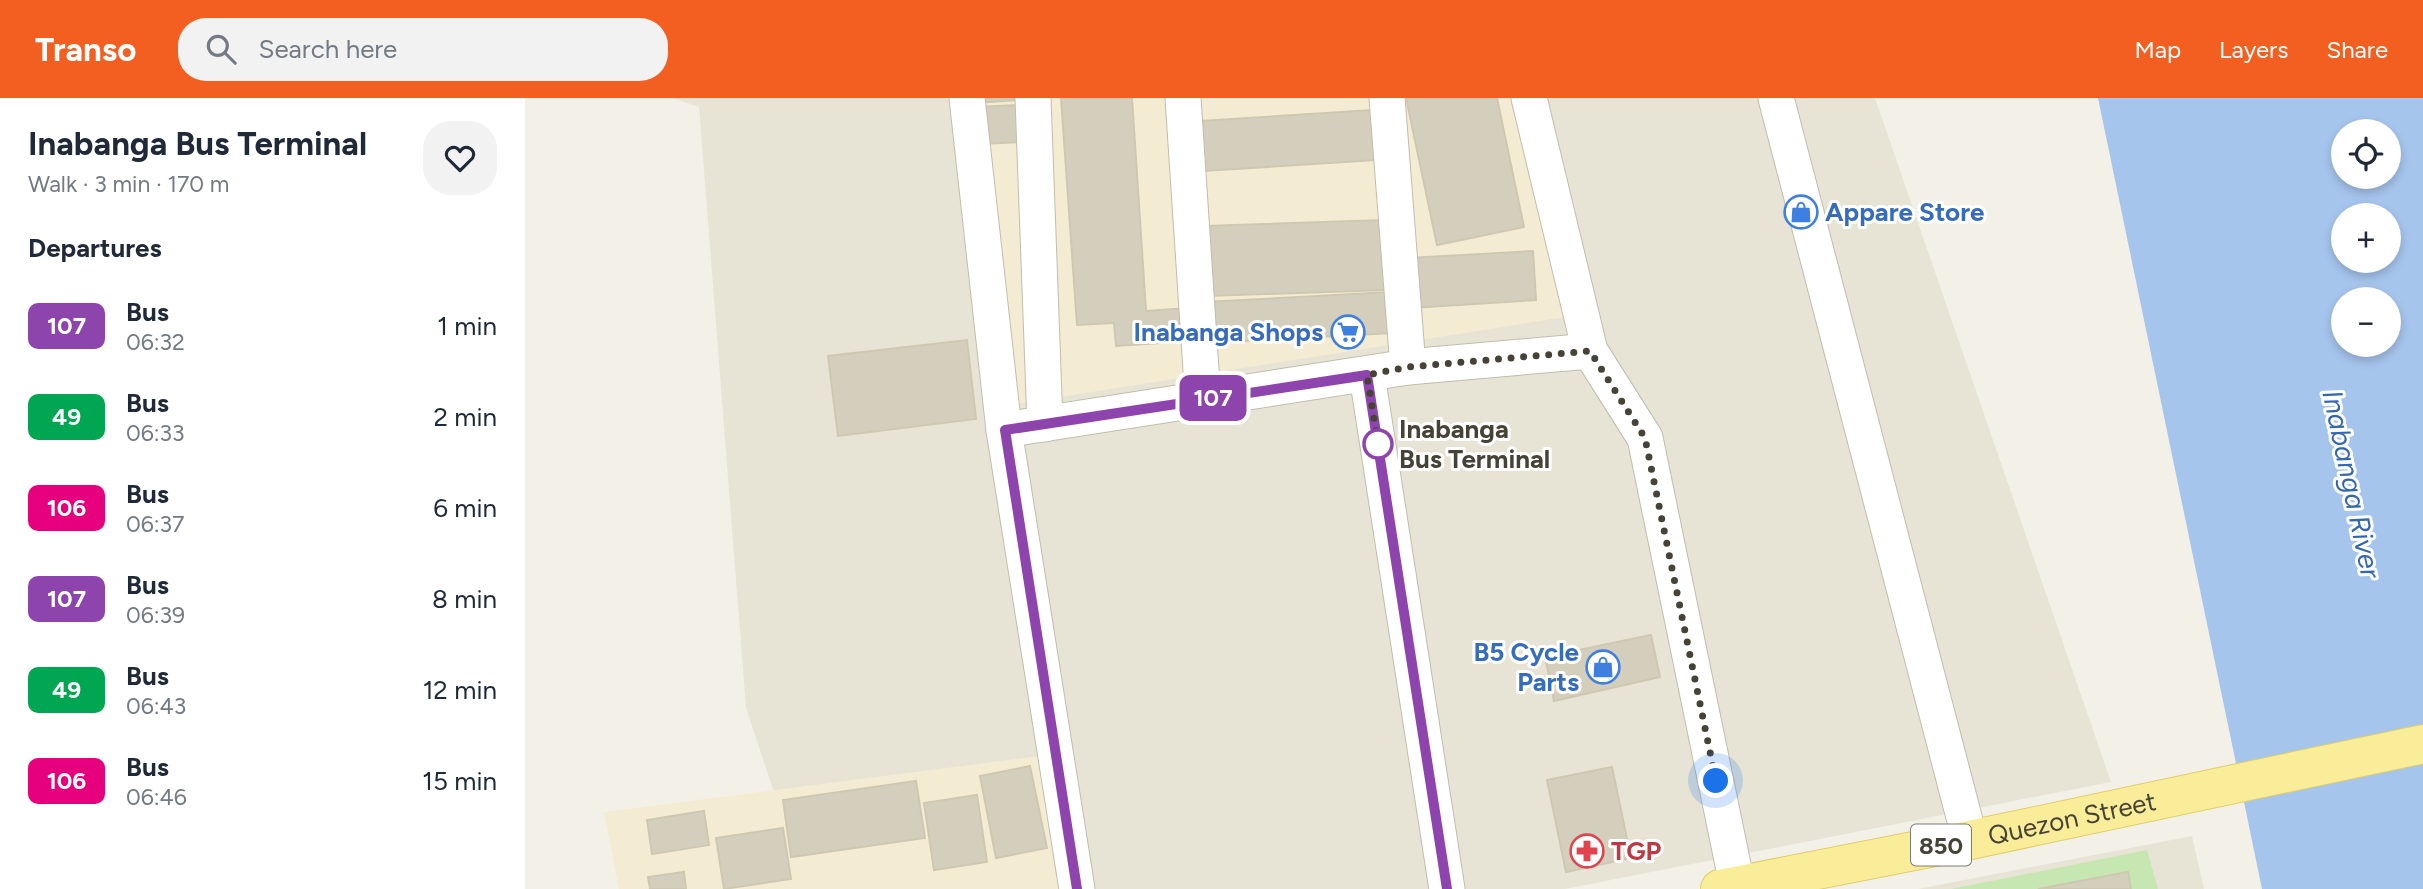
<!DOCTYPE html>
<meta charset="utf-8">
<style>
:root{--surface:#fff;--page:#f2f2f3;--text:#1f2937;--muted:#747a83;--accent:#f25f20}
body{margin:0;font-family:Figtree,sans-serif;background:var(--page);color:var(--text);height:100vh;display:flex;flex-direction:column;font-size:26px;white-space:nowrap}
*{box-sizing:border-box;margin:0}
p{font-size:23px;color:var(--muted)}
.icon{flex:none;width:38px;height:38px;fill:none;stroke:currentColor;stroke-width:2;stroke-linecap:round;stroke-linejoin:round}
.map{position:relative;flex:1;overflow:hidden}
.details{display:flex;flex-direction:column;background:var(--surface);width:525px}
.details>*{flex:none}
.badge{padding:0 14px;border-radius:10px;font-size:24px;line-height:46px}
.buttons{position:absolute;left:1806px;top:21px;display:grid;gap:14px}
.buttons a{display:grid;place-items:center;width:70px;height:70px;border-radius:50%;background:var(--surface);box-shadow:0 4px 10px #0003;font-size:35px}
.you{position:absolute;width:35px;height:35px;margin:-18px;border:5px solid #fff;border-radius:50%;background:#1a73e8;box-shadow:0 0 0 10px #1a73e833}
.map>.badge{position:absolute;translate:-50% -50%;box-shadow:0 0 0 4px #fff}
h2{padding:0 28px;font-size:26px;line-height:63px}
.round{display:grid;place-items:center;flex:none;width:74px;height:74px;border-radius:28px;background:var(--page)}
.overview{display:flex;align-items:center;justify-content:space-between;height:119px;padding:0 28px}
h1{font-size:33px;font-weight:700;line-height:52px}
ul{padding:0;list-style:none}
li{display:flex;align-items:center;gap:21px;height:91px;padding:0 28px}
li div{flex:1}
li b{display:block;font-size:26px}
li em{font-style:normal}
li .badge{min-width:77px;font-weight:700;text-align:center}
header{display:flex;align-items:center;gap:42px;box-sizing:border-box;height:98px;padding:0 35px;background:var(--accent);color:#fff}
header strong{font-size:33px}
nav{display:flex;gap:38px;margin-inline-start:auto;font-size:24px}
.search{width:490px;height:63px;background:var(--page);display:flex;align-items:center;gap:18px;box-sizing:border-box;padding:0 24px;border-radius:28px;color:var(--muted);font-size:26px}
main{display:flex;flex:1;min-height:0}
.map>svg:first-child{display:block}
.residential{fill:#e7e4d6}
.commercial{fill:#f4ebd3}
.green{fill:#c6e6b2}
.water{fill:#a6c5ed;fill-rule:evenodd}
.building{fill:#d4cfbd;stroke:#cfc8b1;stroke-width:2}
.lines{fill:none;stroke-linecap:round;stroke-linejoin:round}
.minor-casing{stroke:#c1bdad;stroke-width:37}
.major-casing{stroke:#dfce69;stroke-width:40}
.minor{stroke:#fff;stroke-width:35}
.major{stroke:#faed99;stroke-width:38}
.line-casing{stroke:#fff;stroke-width:16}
.line{stroke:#8e44ad;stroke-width:10}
.walk{stroke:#464236;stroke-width:7;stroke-dasharray:0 12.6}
.stop-dot{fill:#fff;stroke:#8e44ad;stroke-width:3.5}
.labels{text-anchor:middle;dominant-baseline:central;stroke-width:6;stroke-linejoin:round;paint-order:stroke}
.shield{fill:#fff;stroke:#7e7b72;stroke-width:2}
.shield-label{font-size:24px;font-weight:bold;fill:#464236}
.shop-label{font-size:26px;font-weight:bold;fill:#366cbe;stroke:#fff;text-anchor:end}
.stop-label{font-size:26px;font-weight:bold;fill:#464236;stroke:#fff;text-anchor:start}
.street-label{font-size:26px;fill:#464236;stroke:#fff}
.health-label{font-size:26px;font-weight:bold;fill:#be3a42;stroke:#fff;text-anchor:start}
.water-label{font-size:28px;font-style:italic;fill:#3368ae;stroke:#fff}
</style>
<header>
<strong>Transo</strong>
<div class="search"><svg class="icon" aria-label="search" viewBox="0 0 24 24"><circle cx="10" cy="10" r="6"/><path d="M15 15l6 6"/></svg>Search here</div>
<nav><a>Map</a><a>Layers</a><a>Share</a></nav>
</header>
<main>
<section class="details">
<div class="overview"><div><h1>Inabanga Bus Terminal</h1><p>Walk · 3 min · 170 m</p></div><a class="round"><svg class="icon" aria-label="heart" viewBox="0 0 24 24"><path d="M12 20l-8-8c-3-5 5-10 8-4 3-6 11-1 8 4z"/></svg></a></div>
<h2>Departures</h2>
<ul>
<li><span class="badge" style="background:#8e44ad;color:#fff">107</span><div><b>Bus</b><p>06:32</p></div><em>1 min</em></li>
<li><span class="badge" style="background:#00a651;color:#fff">49</span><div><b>Bus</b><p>06:33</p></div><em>2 min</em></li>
<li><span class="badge" style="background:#e6007e;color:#fff">106</span><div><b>Bus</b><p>06:37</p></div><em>6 min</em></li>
<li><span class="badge" style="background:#8e44ad;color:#fff">107</span><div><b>Bus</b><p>06:39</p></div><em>8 min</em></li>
<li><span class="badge" style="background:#00a651;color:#fff">49</span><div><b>Bus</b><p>06:43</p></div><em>12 min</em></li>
<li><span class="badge" style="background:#e6007e;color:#fff">106</span><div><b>Bus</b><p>06:46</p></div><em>15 min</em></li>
</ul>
</section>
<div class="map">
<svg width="1898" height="791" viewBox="0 0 1898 791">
<rect width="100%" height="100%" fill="#f3f1e7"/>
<g class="residential">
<polygon points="148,0 1350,0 1586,684 1040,791 281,791 221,610 174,9"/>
<polygon points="1667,738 1679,791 1393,791"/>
</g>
<g class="commercial">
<polygon points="449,0 994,0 1046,218 484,307"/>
<polygon points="515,658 539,791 94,791 79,714"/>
</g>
<polygon class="green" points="1622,752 1633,791 1426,791"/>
<path class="water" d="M1573,0H1898V791H1737ZM1818,33H1864V79H1818ZM1818,117H1864V163H1818ZM1818,201H1864V247H1818Z"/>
<g class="building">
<polygon points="451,0 493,0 493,2 452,5"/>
<polygon points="536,0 607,0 621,213 663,210 665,243 591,248 589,225 552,227"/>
<polygon points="881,0 972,0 999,129 912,147"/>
<polygon points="495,7 497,44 454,46 452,9"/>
<polygon points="847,12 850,62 679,73 676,23"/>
<polygon points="859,122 861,192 682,198 680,128"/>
<polygon points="1008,153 1011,202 887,210 884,160"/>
<polygon points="865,194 867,235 683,245 680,204"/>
<polygon points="442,242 451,321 313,338 303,258"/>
<polygon points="1126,537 1135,579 1029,603 1020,559"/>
<polygon points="505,668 522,750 471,760 455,678"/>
<polygon points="1087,669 1106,760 1041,774 1022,682"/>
<polygon points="391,683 400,740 266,759 258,702"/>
<polygon points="452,697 462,764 409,772 399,705"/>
<polygon points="179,713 184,747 127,756 122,722"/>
<polygon points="258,730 266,781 199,791 191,740"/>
<polygon points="159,774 161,791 125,791 123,779"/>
<polygon points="1603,774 1606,791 1513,791"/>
</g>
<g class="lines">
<defs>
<g id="minor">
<polyline points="442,0 479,332 552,791"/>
<polyline points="508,0 520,326"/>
<polyline points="658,0 678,302"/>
<polyline points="862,0 883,269"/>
<polyline points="1004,0 1065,253 1120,340 1213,791"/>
<polyline points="1251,0 1445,742"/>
<polyline points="842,277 922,791"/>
<polyline points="479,332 883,269 1065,253"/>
</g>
<g id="major">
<path id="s1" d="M1195,791L1445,742L1898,646"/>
</g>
</defs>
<use href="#minor" class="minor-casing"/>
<use href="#major" class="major-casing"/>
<use href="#minor" class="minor"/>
<use href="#major" class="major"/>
</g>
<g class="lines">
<defs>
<polyline id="line" points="552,791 480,332 842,277 922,791"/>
</defs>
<use href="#line" class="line-casing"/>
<use href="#line" class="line"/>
<polyline class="walk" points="853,346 855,358 842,277 883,269 1065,253 1120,340 1191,683"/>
</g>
<defs>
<symbol id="shop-ring" viewBox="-11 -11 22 22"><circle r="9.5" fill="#fff" stroke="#3f7fe0" stroke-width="1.5"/><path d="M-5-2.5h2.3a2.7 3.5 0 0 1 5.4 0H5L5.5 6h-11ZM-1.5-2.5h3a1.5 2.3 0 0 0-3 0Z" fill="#3f7fe0"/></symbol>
<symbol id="supermarket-ring" viewBox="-11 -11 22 22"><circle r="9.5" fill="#fff" stroke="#3f7fe0" stroke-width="1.5"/><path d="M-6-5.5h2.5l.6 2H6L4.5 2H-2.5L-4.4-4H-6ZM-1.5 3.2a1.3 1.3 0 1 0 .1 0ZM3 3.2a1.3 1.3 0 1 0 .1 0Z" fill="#3f7fe0"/></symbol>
<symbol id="pharmacy-ring" viewBox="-11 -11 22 22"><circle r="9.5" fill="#fff" stroke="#e0444e" stroke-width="1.5"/><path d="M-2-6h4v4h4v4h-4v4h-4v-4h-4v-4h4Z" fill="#e0444e"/></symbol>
</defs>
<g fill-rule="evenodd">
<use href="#shop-ring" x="1257" y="95" width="38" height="38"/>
<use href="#supermarket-ring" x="804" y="215" width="38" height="38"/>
<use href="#shop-ring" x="1059" y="550" width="38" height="38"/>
<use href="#pharmacy-ring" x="1043" y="734" width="38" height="38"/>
</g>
<circle class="stop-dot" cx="853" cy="346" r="14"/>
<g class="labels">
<rect class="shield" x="1386" y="726.5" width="60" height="41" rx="5"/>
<g class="shield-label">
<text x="1416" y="747">850</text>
</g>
<g class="shop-label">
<text x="1300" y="114" text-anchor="start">Appare Store</text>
<text x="798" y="234">Inabanga Shops</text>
<text x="1054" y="554">B5 Cycle<tspan x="1054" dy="30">Parts</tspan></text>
</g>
<g class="stop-label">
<text x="874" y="331">Inabanga<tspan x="874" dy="30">Bus Terminal</tspan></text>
</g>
<g class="street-label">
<text stroke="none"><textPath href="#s1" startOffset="359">Quezon Street</textPath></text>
</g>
<g class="health-label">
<text x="1086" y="753">TGP</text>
</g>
<g class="water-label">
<text transform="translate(1827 386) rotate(78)">Inabanga River</text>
</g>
</g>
</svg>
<div class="buttons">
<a><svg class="icon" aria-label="locate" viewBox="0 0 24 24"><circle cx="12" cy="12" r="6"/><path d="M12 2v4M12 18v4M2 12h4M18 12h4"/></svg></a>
<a>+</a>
<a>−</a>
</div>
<div class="you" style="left:1191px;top:683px"></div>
<b class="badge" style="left:688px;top:300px;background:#8e44ad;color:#fff">107</b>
</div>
</main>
